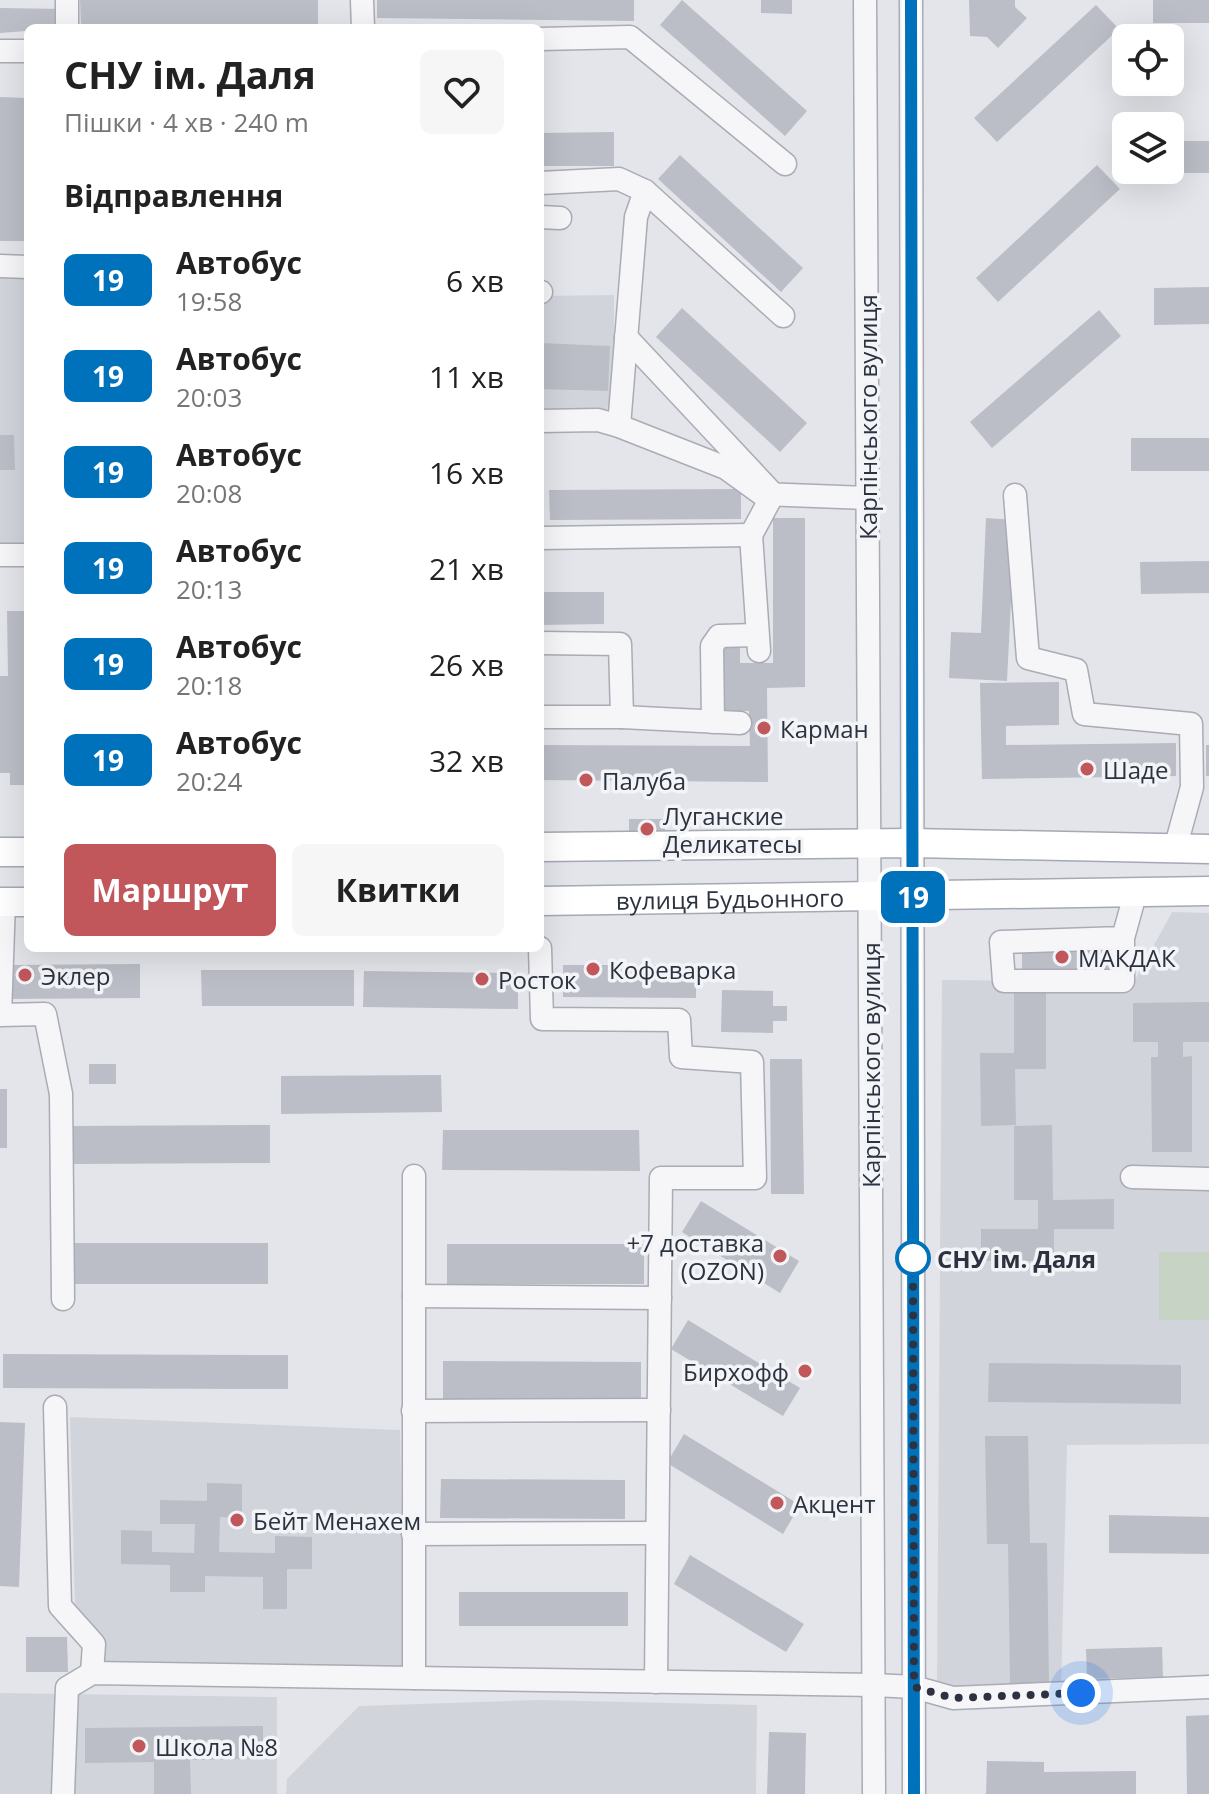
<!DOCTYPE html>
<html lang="uk">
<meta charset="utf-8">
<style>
:root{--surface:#fff;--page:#f6f6f6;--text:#222;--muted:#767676;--accent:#c1565b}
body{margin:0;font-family:"Open Sans",sans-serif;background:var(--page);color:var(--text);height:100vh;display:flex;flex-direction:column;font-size:30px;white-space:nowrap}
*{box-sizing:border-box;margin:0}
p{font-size:26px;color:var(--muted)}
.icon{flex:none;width:44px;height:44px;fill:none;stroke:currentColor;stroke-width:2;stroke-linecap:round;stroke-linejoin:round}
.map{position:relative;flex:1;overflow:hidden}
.details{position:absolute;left:24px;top:24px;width:520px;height:928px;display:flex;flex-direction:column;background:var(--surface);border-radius:12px;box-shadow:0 8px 32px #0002}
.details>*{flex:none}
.badge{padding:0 16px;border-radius:12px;font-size:28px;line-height:52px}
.controls{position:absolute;left:1112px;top:24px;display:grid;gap:16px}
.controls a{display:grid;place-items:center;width:72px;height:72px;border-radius:12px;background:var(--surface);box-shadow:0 8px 32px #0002;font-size:40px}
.you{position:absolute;width:40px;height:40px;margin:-20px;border:6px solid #fff;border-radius:50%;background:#1a73e8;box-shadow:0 0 0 12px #1a73e833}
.map>.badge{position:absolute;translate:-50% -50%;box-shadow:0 0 0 4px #fff}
h2{padding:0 40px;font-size:30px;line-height:72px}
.round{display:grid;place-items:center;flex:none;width:84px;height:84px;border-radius:12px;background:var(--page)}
.overview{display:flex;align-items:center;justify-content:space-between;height:136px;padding:0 40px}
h1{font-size:38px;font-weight:700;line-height:60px}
.action{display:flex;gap:16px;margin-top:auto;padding:16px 40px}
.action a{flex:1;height:92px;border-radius:12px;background:var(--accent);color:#fff;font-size:32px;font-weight:700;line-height:92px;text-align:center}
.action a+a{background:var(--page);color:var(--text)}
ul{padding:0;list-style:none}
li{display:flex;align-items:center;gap:24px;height:96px;padding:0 40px}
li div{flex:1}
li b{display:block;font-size:30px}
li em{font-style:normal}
li .badge{min-width:88px;font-weight:700;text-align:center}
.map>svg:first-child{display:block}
.built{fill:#d2d4dc}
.green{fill:#c7d3c5}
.building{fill:#bbbec6}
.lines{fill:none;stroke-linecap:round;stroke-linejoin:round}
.minor-casing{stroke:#a9acb4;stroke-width:25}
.major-casing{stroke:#a4a9b4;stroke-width:31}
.minor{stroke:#f6f6f9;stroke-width:22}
.major{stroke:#fff;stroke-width:28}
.line-casing{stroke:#fff;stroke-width:18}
.line{stroke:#0072bc;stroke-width:12}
.walk{stroke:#2d3240;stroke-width:8;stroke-dasharray:0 14.4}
.poi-dot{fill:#c1565b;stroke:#f3f4f7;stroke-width:3}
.stop-dot{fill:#fff;stroke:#0072bc;stroke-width:4}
.labels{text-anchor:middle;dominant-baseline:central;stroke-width:7;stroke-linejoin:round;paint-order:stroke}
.street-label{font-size:24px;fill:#2d3240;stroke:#f3f4f7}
.poi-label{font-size:24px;fill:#2d3240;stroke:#f3f4f7;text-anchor:start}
.stop-label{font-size:24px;font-weight:bold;fill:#2d3240;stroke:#f3f4f7;text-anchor:start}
</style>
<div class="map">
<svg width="1209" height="1794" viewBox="0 0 1209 1794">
<rect width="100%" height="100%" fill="#e3e5ea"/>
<g class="built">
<polygon points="0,269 28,271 28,551 0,551"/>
<polygon points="614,295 614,386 607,409 540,409 540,296"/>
<polygon points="1172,912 1209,913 1209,1444 1067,1445 1061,1690 937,1687 942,980 1134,982"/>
<polygon points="70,1417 400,1430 405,1672 105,1667 103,1635 75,1609"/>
<polygon points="0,1693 277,1697 277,1794 0,1794"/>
<polygon points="538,1700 757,1705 756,1794 286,1794 287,1779 359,1706"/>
</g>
<rect class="green" x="1159" y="1252" width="50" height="68"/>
<g class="building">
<polygon points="80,0 318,0 318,26 81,27"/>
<polygon points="377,0 634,0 634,21 377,18"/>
<polygon points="682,0 807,111 785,136 660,25"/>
<polygon points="761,0 792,0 792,14 761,13"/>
<polygon points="969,0 1015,0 1015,7 1027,18 998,48 987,37 970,36"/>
<rect x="1153" y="0" width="56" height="23"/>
<polygon points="1096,5 1119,29 997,142 974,118"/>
<polygon points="0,8 64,9 64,28 0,33"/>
<polygon points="0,97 28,98 27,241 0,241"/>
<polygon points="614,132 614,166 540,166 540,133"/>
<polygon points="1170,141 1209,141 1209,173 1144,173 1144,170 1170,170"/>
<polygon points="680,155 803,268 781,292 658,179"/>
<polygon points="1097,165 1120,189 998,302 976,278"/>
<polygon points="1209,287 1209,324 1154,325 1154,288"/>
<polygon points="682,308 807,423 780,452 656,337"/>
<polygon points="1099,310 1121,336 992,448 970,422"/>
<polygon points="540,343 610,346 608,391 540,389"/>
<polygon points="0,435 14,435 15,470 0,470"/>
<rect x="1131" y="438" width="78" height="33"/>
<polygon points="741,489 741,519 550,520 549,490"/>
<polygon points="773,518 805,518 805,687 767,688 768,782 540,780 540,745 750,746 749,711 722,711 722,648 740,648 740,663 773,663"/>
<polygon points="986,518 1015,520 1007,681 949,678 951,632 981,633"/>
<polygon points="1209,561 1209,593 1141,594 1140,562"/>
<polygon points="540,592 604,592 604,624 540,625"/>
<polygon points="7,611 28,611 28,785 10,785 10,773 0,773 0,676 8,676"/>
<polygon points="1059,682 1059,725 1006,726 1006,745 1176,743 1176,776 982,779 980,683"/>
<rect x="1206" y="745" width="3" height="31"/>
<polygon points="629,819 665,819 665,839 629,838"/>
<polygon points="1022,943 1111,943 1111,977 1022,978"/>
<polygon points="140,964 140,998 9,999 9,965"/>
<polygon points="563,965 696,965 696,998 563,997"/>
<polygon points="201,970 354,970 354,1006 202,1006"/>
<polygon points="364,971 518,973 518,1009 363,1007"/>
<polygon points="722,990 773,991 773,1006 787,1006 787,1021 773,1021 773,1033 721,1032"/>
<polygon points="1014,993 1046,993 1046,1069 1015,1069 1016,1125 981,1126 980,1053 1014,1053"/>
<polygon points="1209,1002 1209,1042 1183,1042 1183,1057 1192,1056 1192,1152 1152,1152 1151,1057 1158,1057 1158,1042 1133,1042 1133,1003"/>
<polygon points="770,1059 802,1059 804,1194 771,1194"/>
<rect x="89" y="1064" width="27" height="20"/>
<polygon points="441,1075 442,1112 281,1114 281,1076"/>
<rect x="0" y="1089" width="7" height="59"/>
<polygon points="270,1125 270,1163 72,1164 72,1126"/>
<polygon points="1052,1125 1053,1200 1114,1199 1114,1229 1054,1229 1054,1261 981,1261 981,1229 1038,1229 1038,1200 1014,1200 1014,1126"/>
<polygon points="443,1130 639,1130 640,1171 442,1170"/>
<polygon points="701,1201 799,1261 780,1293 682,1232"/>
<rect x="73" y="1243" width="195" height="41"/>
<rect x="447" y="1244" width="197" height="40"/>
<polygon points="688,1320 800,1388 783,1416 671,1349"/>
<polygon points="3,1354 288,1355 288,1389 3,1388"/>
<polygon points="443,1361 641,1362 641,1403 443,1402"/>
<polygon points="989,1363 1181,1365 1181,1404 988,1402"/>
<polygon points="0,1422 25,1423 19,1587 0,1586"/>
<polygon points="684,1434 800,1505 783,1534 667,1463"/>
<polygon points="985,1436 1028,1436 1030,1543 1047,1543 1049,1684 1010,1684 1008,1544 987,1544"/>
<polygon points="441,1479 625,1480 625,1519 440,1518"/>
<polygon points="207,1483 242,1484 242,1518 220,1517 219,1552 275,1553 275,1536 312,1537 312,1569 287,1569 287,1609 263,1609 263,1577 205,1576 205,1592 170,1592 170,1565 121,1564 121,1530 152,1531 152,1552 194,1553 195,1524 160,1524 160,1500 207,1501"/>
<polygon points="1109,1515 1209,1517 1209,1554 1109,1553"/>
<polygon points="690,1555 804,1624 786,1652 674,1584"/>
<rect x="459" y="1592" width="169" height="34"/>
<polygon points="26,1637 67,1637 68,1672 26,1672"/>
<polygon points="1162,1647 1163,1677 1087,1679 1086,1649"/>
<polygon points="1209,1715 1209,1794 1187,1794 1186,1716"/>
<polygon points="263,1726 263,1759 190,1760 191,1794 154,1794 154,1762 85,1763 85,1728"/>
<polygon points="769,1732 806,1733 805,1794 767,1794"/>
<polygon points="987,1761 1044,1762 1044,1772 1136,1771 1136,1794 986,1794"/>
</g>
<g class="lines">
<defs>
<g id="minor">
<polyline points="362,0 363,28"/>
<polyline points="865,0 874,1794"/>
<polyline points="911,0 914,1794"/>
<polyline points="67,28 67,0"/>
<polyline points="540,39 630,37 785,164"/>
<polyline points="0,51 28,51"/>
<polyline points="540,183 619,179 645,191 783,316"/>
<polyline points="540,217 560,218"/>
<polyline points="0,266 28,267"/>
<polyline points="540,292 541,292"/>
<polyline points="626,337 773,494 751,535 759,651"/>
<polyline points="540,421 598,420 619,426 726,468 762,494 867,498"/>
<polyline points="619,426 636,217 645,191"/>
<polyline points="1015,495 1028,658 1076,670 1084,714 1191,724 1192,787 1175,849"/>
<polyline points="540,538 751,535"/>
<polyline points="0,555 28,555"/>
<polyline points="540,643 620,644 622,717 540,717"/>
<polyline points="622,717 740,723"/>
<polyline points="713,722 712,646 719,636 757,635"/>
<polyline points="4,902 0,1015 45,1014 61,1094 63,1299"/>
<polyline points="1123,938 1123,981 1004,981 1001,942 1123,938 1136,891"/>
<polyline points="540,948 542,1019 679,1020 681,1057 752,1062 755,1178 661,1178 656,1682"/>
<polyline points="1132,1177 1209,1179"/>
<polyline points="414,1296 660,1298"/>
<polyline points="55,1407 60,1606 94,1644 92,1673"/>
<polyline points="413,1411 659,1410"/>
<polyline points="413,1534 657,1533"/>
<polyline points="414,1678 414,1176"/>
<polyline points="63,1794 67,1688 92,1673 874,1685 914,1687 953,1698 1209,1687"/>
</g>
<g id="major">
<polyline points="540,847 912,843 1209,849"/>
<polyline points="0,852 28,852"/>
<path id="s1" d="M540,901L1209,891"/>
<polyline points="0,902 28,902"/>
</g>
</defs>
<use href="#minor" class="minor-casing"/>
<use href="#major" class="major-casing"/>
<use href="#minor" class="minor"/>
<use href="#major" class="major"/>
</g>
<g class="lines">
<defs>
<polyline id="line" points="911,0 914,1794"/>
</defs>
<use href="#line" class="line-casing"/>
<use href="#line" class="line"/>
<polyline class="walk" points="913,1258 914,1687 953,1698 1081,1693"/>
</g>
<g class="poi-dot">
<circle cx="764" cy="728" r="8"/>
<circle cx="1087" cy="769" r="8"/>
<circle cx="586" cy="780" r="8"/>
<circle cx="647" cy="829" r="8"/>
<circle cx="1062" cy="957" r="8"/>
<circle cx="593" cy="969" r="8"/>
<circle cx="25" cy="975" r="8"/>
<circle cx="482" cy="979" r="8"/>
<circle cx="780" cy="1256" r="8"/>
<circle cx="805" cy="1371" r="8"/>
<circle cx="777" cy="1503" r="8"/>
<circle cx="237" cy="1520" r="8"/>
<circle cx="139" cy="1746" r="8"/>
</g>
<circle class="stop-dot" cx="913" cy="1258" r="16"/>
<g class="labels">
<g class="street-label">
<text transform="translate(867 417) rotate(-90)">Карпінського вулиця</text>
<text stroke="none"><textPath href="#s1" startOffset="190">вулиця Будьонного</textPath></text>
<text transform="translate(870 1065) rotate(-90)">Карпінського вулиця</text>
</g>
<g class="poi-label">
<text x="780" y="728">Карман</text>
<text x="1103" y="769">Шаде</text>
<text x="602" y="780">Палуба</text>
<text x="663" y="815">Луганские<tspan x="663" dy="28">Деликатесы</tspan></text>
<text x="1078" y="957">МАКДАК</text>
<text x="609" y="969">Кофеварка</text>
<text x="41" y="975">Эклер</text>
<text x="498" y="979">Росток</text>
<text x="764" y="1242" text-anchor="end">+7 доставка<tspan x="764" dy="28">(OZON)</tspan></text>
<text x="789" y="1371" text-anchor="end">Бирхофф</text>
<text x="793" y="1503">Акцент</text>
<text x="253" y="1520">Бейт Менахем</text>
<text x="155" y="1746">Школа №8</text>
</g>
<g class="stop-label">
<text x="937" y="1258">СНУ ім. Даля</text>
</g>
</g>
</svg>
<div class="controls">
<a><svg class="icon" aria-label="locate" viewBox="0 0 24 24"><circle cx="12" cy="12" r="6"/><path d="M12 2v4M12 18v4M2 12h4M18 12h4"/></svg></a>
<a><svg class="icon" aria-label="layers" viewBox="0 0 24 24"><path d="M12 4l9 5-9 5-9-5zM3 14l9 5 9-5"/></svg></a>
</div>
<div class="you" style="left:1081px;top:1693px"></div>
<b class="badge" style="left:913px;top:897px;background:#0072bc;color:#fff">19</b>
<section class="details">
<div class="overview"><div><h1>СНУ ім. Даля</h1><p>Пішки · 4 хв · 240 m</p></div><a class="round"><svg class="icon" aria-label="heart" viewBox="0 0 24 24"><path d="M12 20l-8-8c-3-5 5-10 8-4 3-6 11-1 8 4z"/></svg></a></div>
<h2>Відправлення</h2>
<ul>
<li><span class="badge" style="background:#0072bc;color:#fff">19</span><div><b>Автобус</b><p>19:58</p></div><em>6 хв</em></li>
<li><span class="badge" style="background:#0072bc;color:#fff">19</span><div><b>Автобус</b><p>20:03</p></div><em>11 хв</em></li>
<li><span class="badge" style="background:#0072bc;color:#fff">19</span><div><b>Автобус</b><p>20:08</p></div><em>16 хв</em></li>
<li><span class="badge" style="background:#0072bc;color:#fff">19</span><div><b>Автобус</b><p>20:13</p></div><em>21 хв</em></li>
<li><span class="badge" style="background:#0072bc;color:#fff">19</span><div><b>Автобус</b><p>20:18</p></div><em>26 хв</em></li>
<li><span class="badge" style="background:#0072bc;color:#fff">19</span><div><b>Автобус</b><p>20:24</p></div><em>32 хв</em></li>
</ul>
<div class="action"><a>Маршрут</a><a>Квитки</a></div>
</section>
</div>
